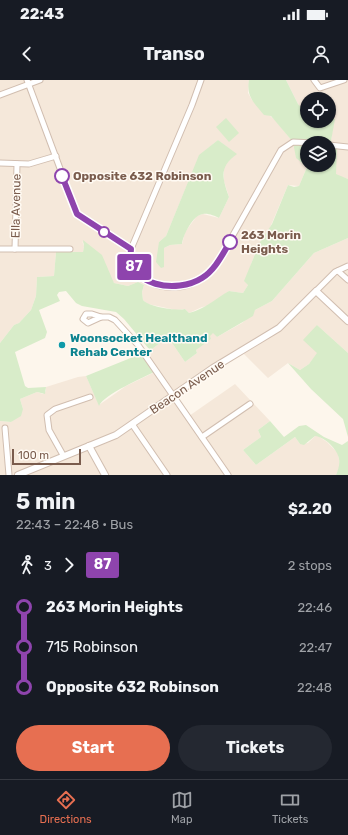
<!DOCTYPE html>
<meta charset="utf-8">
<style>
:root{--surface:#171b24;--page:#242831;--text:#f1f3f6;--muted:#9ea1a6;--line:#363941;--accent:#e76f51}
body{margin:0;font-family:Rubik,sans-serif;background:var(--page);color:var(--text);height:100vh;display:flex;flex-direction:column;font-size:15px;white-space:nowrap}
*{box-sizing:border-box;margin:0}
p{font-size:13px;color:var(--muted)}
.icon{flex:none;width:22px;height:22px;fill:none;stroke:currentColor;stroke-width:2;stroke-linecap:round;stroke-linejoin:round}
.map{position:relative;height:395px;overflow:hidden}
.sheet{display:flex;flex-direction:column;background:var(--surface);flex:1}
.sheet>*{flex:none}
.badge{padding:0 8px;border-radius:3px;font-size:14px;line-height:26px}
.buttons{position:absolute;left:300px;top:12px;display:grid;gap:8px}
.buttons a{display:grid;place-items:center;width:36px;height:36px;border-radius:50%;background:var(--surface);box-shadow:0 1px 3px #0004;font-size:20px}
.scale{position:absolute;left:12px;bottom:10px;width:69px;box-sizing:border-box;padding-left:4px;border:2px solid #7a5c4d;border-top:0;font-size:11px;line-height:14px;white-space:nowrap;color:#7a5c4d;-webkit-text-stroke:3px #fffaf3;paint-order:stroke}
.map>.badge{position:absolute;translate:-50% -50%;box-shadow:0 0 0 2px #fff}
.legs{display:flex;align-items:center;gap:6px;height:44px;padding:0 16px;font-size:13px}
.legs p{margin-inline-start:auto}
.overview{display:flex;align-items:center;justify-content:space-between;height:68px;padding:0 16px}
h1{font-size:22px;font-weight:700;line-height:30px}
.action{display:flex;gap:8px;margin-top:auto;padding:8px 16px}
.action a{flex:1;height:46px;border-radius:24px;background:var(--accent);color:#fff;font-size:16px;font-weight:700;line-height:46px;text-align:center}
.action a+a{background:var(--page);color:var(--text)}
ul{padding:0 16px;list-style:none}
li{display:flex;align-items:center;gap:14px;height:40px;font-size:15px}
li i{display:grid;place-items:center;width:6px;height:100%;margin:0 5px;background:currentColor}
li i::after{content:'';width:10px;height:10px;margin:-5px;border:3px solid;border-radius:50%;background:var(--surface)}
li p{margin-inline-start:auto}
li:first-child i{background:linear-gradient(#0000 50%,currentColor 0)}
li:last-child i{background:linear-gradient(currentColor 50%,#0000 0)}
.status{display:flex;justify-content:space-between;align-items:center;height:28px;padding:0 20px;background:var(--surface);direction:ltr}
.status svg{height:11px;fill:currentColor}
header{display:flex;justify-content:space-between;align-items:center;height:52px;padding:0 16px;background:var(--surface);font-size:18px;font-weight:700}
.dock{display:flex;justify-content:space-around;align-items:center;height:56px;border-top:1px solid var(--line);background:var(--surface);font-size:11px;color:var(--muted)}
.dock a{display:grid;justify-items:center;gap:2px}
.dock .selected{color:var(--accent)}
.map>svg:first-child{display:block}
.residential{fill:#f5e8da;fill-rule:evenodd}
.green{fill:#d8ecc9;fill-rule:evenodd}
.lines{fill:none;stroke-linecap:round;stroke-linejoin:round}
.minor-casing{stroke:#d1beb0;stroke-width:7}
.tertiary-casing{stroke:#d1beb0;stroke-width:8}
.minor{stroke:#fff;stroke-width:5}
.tertiary{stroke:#fff;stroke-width:6}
.line-1-casing{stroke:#fff;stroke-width:9}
.line-1{stroke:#8e44ad;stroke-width:6}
.stop-1-dot{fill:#fff;stroke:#8e44ad;stroke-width:2}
.culture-dot{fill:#0f9aa8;stroke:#fffaf3;stroke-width:1.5}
.labels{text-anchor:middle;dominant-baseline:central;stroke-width:3;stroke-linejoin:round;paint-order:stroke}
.stop-label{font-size:12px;font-weight:bold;fill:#7a5c4d;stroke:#fffaf3;text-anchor:start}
.street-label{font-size:12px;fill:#7a5c4d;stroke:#fffaf3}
.culture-label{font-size:12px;font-weight:bold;fill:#0d838f;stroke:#fffaf3;text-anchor:start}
</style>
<div class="status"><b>22:43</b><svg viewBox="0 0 49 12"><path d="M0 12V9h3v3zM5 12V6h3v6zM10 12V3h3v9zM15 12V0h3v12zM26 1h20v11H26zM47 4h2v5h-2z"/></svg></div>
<header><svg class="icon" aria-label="back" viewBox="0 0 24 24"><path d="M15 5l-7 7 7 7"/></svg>Transo<svg class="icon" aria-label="person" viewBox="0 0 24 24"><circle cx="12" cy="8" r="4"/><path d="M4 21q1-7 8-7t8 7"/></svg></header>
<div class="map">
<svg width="348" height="395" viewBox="0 0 348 395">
<rect width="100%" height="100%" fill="#fdf6ec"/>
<g class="residential">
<path d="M0,0H249L248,13L252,20L276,41L293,62L307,87L299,106L288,105L269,150L260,162L251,184L248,205L243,213L229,211L209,226L202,227L189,233L185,229L176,230L148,224L143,220L142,212L144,205L138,202L128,206L114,203L82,161L84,166L83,172H56L54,196L37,197L36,216L31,230L19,243L14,245L0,263ZM218,60L236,74L227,82L224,87V101L229,117L219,138L203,134L197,136L185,152L182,164L170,165L164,168V187L159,162L166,156L192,93L206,70Z"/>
<polygon points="286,0 348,0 348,99 335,95 337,69 331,61 334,39 329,38 329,19 307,19 307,33 306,33 298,24"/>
<polygon points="348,158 348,273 317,245 317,274 309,284 300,290 288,283 268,298 241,271 175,314 189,336 235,304 270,341 258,350 261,357 243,370 256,385 295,357 300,364 308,363 315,356 318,356 327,362 338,373 340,386 336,395 0,395 0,341 11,342 23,329 20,319 37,312 43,314 46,311 46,307 78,297 86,296 99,325 126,306 155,292 144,275 168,257 185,282 197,273 196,270 199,267 211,259 209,256 213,252 217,257 242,243 255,230 272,221 314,173"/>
</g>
<g class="green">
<path d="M249,0H286L298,24L307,33V41H329V38L335,39L331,61L337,69L336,94L348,99V158L314,173L272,221L255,230L253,236L217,257L213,253L210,256L211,259L196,270L197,273L185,282L168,257L144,275L156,291C143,298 104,314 99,326L86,296L143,273L149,269L124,239L116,232L82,226L76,223L66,211L59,212L57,215L60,221L39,230L47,252L45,258L15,272L25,306L28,308L46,307L45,314L37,312L20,319L23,329L21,336L11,342L0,341V263L14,245L19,243L31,230L36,216L37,197L54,196L56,172H83L84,166L83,160L102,175L114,203L128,206L138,202L144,205L142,212L143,220C149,227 176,231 185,229L189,233C205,229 215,219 229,211L243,213L248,205L244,201L260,162L272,144L288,105L294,107L299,106L307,87L296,78L293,62L271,36L264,35C254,23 246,16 249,0ZM307,63H329V85H307Z"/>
<polygon points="226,38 239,53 229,62 216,47"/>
<path d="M218,60L237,74C219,87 222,97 229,117L219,138C215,136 208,133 203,134C193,135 183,155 182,164L170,165L164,168V187L161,188L156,182L159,162L166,156L199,75Z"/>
<polygon points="317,245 348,273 348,357 343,339 311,309 288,283 300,290 309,284 317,273 303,260"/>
<path d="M270,341L284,357L299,346L306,345L324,357L342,365L348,361V395H336C338,390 340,385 339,379C338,370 325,357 315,356L304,365L300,364L295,357L256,385L243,370L261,357L258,350Z"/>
</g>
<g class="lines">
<defs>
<g id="minor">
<polyline points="27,0 77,134 131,169"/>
<path d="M201,0L192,25L131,169C127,201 166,214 191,204C204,199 213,190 220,178L281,70L293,62L314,63"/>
<polyline points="314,0 320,8 344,0"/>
<polyline points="0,15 40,0"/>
<polyline points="329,65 348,67"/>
<polyline points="0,83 29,84 56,76"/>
<polyline points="0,169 70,169"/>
<polyline points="15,169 17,84"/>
<polyline points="338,191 348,200"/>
<polyline points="316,211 335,192 348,186"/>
<polygon points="86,234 92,234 101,237 88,243 83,239"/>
<polyline points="101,237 109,237 115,240 138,265 228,395"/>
<polyline points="132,344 167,395"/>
<polyline points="5,348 9,395"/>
<polyline points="202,357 250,324"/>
<polyline points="63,375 49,350 47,335 55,329 90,317"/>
</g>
<g id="tertiary">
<polyline points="89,366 105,395"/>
<polyline points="18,395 116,355 213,288 279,248 316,211 348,241"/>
</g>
</defs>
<use href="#minor" class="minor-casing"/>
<use href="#tertiary" class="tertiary-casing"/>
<use href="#minor" class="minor"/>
<use href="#tertiary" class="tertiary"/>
</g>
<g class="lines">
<defs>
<path id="line-1" d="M62,96L77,134L131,169C127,207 177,214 202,198C215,190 222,175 230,162"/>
</defs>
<use href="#line-1" class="line-1-casing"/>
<use href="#line-1" class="line-1"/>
</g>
<g class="stop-1-dot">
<circle cx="62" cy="96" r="7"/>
<circle cx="104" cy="152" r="5"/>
<circle cx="230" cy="162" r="7"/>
</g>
<circle class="culture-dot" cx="62" cy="265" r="4"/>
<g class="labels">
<g class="stop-label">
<text x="73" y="96">Opposite 632 Robinson</text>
<text x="241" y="155">263 Morin<tspan x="241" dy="14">Heights</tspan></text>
</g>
<g class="street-label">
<text transform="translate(16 126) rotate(-89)">Ella Avenue</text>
<text transform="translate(187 307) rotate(-34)">Beacon Avenue</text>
</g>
<g class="culture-label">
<text x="70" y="258">Woonsocket Healthand<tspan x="70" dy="14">Rehab Center</tspan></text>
</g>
</g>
</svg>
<div class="buttons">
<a><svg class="icon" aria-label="locate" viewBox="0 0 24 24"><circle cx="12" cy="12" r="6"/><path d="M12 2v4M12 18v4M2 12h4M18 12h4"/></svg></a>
<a><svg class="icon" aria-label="layers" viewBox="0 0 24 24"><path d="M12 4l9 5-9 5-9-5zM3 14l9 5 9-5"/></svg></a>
</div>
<div class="scale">100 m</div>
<b class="badge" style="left:134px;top:187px;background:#8e44ad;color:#fff">87</b>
</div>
<section class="sheet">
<div class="overview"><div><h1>5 min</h1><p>22:43 – 22:48 · Bus</p></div><b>$2.20</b></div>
<div class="legs"><svg class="icon" aria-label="walk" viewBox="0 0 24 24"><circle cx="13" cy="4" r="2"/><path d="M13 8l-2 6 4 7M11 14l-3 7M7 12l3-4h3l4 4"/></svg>3<svg class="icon" aria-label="forward" viewBox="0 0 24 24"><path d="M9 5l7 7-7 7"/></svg><b class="badge" style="background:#8e44ad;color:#fff">87</b><p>2 stops</p></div>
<ul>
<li><i style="color:#8e44ad"></i><b>263 Morin Heights</b><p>22:46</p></li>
<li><i style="color:#8e44ad"></i><span>715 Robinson</span><p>22:47</p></li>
<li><i style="color:#8e44ad"></i><b>Opposite 632 Robinson</b><p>22:48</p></li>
</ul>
<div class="action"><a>Start</a><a>Tickets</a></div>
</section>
<nav class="dock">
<a class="selected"><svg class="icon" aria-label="directions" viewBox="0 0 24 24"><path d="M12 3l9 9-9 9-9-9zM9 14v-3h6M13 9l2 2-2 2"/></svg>Directions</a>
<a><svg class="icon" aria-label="map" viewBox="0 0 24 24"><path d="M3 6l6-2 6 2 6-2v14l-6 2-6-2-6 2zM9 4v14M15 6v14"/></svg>Map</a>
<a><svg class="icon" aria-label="tickets" viewBox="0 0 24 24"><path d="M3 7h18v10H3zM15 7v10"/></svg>Tickets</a>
</nav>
